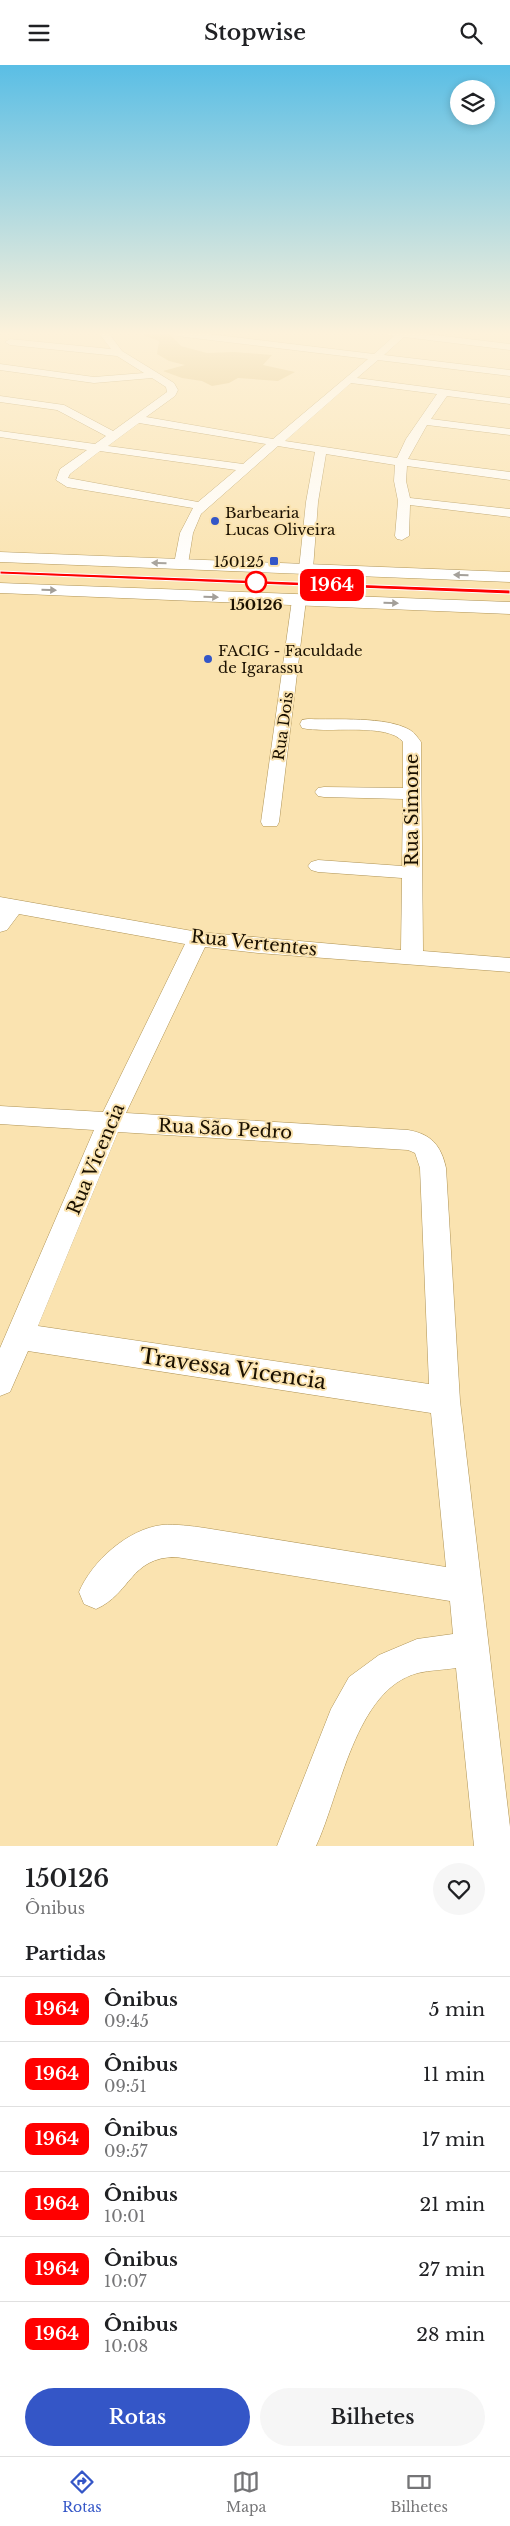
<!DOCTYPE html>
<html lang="pt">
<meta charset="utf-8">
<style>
:root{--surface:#fff;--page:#f6f6f6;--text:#202124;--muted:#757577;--line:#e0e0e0;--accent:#3456c7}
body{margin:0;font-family:"Libre Baskerville",serif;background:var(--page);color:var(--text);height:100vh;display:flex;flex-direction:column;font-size:19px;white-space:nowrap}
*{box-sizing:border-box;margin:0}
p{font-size:16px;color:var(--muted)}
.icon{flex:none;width:28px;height:28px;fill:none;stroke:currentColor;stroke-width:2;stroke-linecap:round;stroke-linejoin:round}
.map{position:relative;height:1781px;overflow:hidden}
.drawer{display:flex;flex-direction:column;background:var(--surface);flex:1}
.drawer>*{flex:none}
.badge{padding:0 10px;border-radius:8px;font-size:18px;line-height:32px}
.fabs{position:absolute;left:450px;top:15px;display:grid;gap:10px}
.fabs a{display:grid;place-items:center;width:45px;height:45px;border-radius:50%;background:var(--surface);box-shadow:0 2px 8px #0003;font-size:25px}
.map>.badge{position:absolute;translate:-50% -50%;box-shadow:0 0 0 2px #fff}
h2{padding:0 25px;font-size:19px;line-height:45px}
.round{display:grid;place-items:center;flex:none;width:52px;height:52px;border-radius:26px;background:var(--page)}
.overview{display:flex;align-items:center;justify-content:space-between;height:85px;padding:0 25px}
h1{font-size:24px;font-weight:600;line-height:38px}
.button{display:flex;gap:10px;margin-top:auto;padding:10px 25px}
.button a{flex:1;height:58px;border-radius:30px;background:var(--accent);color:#fff;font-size:20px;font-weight:600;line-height:58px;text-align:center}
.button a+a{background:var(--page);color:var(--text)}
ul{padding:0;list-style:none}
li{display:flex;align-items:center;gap:15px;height:65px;padding:0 25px;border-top:1px solid var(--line)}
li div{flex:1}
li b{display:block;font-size:19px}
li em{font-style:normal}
li .badge{min-width:55px;font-weight:700;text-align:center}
header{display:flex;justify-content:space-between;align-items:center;height:65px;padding:0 25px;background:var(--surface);font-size:22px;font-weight:600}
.tabs{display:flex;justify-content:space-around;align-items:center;height:70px;border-top:1px solid var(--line);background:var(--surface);font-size:14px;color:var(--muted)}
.tabs a{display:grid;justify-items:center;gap:2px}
.tabs .current{color:var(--accent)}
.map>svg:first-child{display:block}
.green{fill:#dfbf75}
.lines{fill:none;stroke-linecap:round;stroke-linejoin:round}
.street-casing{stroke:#af9354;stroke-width:1}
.highway-casing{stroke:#af9354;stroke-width:1}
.street{fill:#fff;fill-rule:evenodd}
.highway{fill:#fff;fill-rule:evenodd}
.oneway{fill:#a39f99}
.line{fill:#f00;stroke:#fff}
.poi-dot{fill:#3456c7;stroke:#fae3b0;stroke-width:2}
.stop-dot{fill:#fff;stroke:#f00;stroke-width:2.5}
.labels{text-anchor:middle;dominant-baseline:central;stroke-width:4;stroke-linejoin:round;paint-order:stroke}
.far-poi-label{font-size:15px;fill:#1a1000;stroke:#fae3b0;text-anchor:start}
.far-stop-label{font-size:15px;font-weight:bold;fill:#1a1000;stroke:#fae3b0}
.far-street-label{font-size:15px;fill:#1a1000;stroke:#fae3b0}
.street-label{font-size:18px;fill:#1a1000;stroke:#fae3b0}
.near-street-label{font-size:21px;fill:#1a1000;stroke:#fae3b0}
</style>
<header><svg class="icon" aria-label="menu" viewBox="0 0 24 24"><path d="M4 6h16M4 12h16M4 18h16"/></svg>Stopwise<svg class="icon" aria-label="search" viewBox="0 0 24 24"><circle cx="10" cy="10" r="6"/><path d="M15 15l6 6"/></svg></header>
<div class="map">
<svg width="510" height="1781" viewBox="0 0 510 1781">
<rect width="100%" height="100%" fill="#fae3b0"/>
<polygon class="green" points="143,267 168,267 181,281 207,288 234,287 272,290 263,300 295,307 278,316 238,313 229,318 212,321 202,316 182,313 163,306 185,300 169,296 157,289 159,276 143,270"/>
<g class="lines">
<defs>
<g id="street">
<path d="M98,267H108L122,286L174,318L178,325L175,331L146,352L273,374L368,294L177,271L173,267H193L374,289L394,271L388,270L387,267H410L510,279V285L404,272L384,290L510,305V311L378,295L357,313L510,333V339L447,331L431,354L510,364V370L427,360L408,394L510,407V415L407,401L406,416L410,433L510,444V452L410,440L409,471L402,475L397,474L395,471L398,436L394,416L395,400L326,389L318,437L313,504L311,507H301L299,504L306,437L315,387L278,381L201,449L193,468L188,499L186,502H176L174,499L180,468L193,443L67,422L56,415L60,404L87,385L0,372V366L95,379L106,371L57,345L0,337V331L64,340L113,366L167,327L166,322L152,313L94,318L0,305V299L94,312L144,308L117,291L10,280L5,277L10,274L111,284ZM351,318L437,329L406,374L397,393L285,376ZM139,358L266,379L243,399L108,381ZM100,386L236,405L198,437L68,413L70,409Z"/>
<polygon points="299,531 306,535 279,757 277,761 263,761 261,757 292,535"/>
<path d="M308,654C336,655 386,651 410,665C415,668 418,673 421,677L423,886L510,893V907L258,888L205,882L126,1048L408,1065C431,1069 441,1080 446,1103L460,1336L510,1762V1781H474L456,1603C444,1605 430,1605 418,1608C355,1624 340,1730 316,1781H277L331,1644L349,1612L379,1590L417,1574L453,1569L450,1536L176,1492C130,1492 131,1529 96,1544L84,1539L79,1527C92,1496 128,1464 162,1460C176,1459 191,1461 205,1463L446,1502L431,1348L28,1286L10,1327L0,1331V1283L94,1065L0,1059V1041L103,1047L185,879L19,849L7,865L0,867V832L198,867L401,885L402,813L318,807L311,805L308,801L311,797L318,795L402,801L403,734L324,732L318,731L315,727L318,723L324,722L403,723V677C388,657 326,669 302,663L300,659L302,655ZM118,1067L408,1085L415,1088L420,1103L429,1319L38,1261Z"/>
</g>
<g id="highway">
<polygon points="0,487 510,507 510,517 0,497"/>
<polygon points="0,518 510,537 510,549 0,528"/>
</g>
</defs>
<use href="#street" class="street-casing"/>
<use href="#highway" class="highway-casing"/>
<use href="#street" class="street"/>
<use href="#highway" class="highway"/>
</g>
<defs><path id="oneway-solid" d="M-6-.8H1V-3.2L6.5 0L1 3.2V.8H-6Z" transform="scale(1.25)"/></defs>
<g class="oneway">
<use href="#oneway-solid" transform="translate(159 498) rotate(-178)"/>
<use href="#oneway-solid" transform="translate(461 510) rotate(-178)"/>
<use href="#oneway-solid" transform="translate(49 525) rotate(2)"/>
<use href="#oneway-solid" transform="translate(211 532) rotate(2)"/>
<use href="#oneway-solid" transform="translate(391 538) rotate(2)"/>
</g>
<linearGradient id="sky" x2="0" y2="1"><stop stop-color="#5abee5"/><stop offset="0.52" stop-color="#fdf2db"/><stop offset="1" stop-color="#fdf2db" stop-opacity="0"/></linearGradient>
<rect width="510" height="516" fill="url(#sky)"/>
<polygon class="line" points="0,506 510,525 510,529 0,509"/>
<g class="poi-dot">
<circle cx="215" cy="456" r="5"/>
<rect x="269" y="491" width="10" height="10" rx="2.5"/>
<circle cx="208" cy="594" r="5"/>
</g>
<circle class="stop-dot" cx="256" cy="517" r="10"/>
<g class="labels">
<g class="far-poi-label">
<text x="225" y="447">Barbearia<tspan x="225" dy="17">Lucas Oliveira</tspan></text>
<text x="264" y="496" text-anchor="end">150125</text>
<text x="218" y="585">FACIG - Faculdade<tspan x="218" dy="17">de Igarassu</tspan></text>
</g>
<g class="far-stop-label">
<text x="256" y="539">150126</text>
</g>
<g class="far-street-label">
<text transform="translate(283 661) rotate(-82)">Rua Dois</text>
</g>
<g class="street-label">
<text transform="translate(412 745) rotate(-90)">Rua Simone</text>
<text transform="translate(254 878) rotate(6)">Rua Vertentes</text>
<text transform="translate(225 1064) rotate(3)">Rua São Pedro</text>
<text transform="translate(96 1094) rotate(-67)">Rua Vicencia</text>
</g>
<g class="near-street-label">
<text transform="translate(233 1304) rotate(8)">Travessa Vicencia</text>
</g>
</g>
</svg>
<div class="fabs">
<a><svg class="icon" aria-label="layers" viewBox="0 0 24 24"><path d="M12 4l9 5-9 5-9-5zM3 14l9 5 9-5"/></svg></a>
</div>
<b class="badge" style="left:332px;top:520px;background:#f00;color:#fff">1964</b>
</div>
<section class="drawer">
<div class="overview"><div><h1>150126</h1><p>Ônibus</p></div><a class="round"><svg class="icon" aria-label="heart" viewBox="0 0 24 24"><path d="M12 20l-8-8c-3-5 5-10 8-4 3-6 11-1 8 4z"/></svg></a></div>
<h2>Partidas</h2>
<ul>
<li><span class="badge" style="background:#f00;color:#fff">1964</span><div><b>Ônibus</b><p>09:45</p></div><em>5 min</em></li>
<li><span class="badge" style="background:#f00;color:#fff">1964</span><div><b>Ônibus</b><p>09:51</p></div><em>11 min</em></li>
<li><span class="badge" style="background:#f00;color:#fff">1964</span><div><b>Ônibus</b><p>09:57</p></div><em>17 min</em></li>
<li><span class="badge" style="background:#f00;color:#fff">1964</span><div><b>Ônibus</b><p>10:01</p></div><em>21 min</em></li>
<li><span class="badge" style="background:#f00;color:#fff">1964</span><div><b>Ônibus</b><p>10:07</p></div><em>27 min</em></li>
<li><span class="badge" style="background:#f00;color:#fff">1964</span><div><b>Ônibus</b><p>10:08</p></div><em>28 min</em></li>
</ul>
<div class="button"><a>Rotas</a><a>Bilhetes</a></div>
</section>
<nav class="tabs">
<a class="current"><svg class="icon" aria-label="directions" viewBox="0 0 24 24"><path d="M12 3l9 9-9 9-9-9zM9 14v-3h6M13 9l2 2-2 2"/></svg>Rotas</a>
<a><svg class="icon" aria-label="map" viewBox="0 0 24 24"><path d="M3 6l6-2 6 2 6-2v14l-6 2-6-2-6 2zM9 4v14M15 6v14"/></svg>Mapa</a>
<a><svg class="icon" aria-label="tickets" viewBox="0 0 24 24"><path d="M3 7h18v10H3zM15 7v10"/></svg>Bilhetes</a>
</nav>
